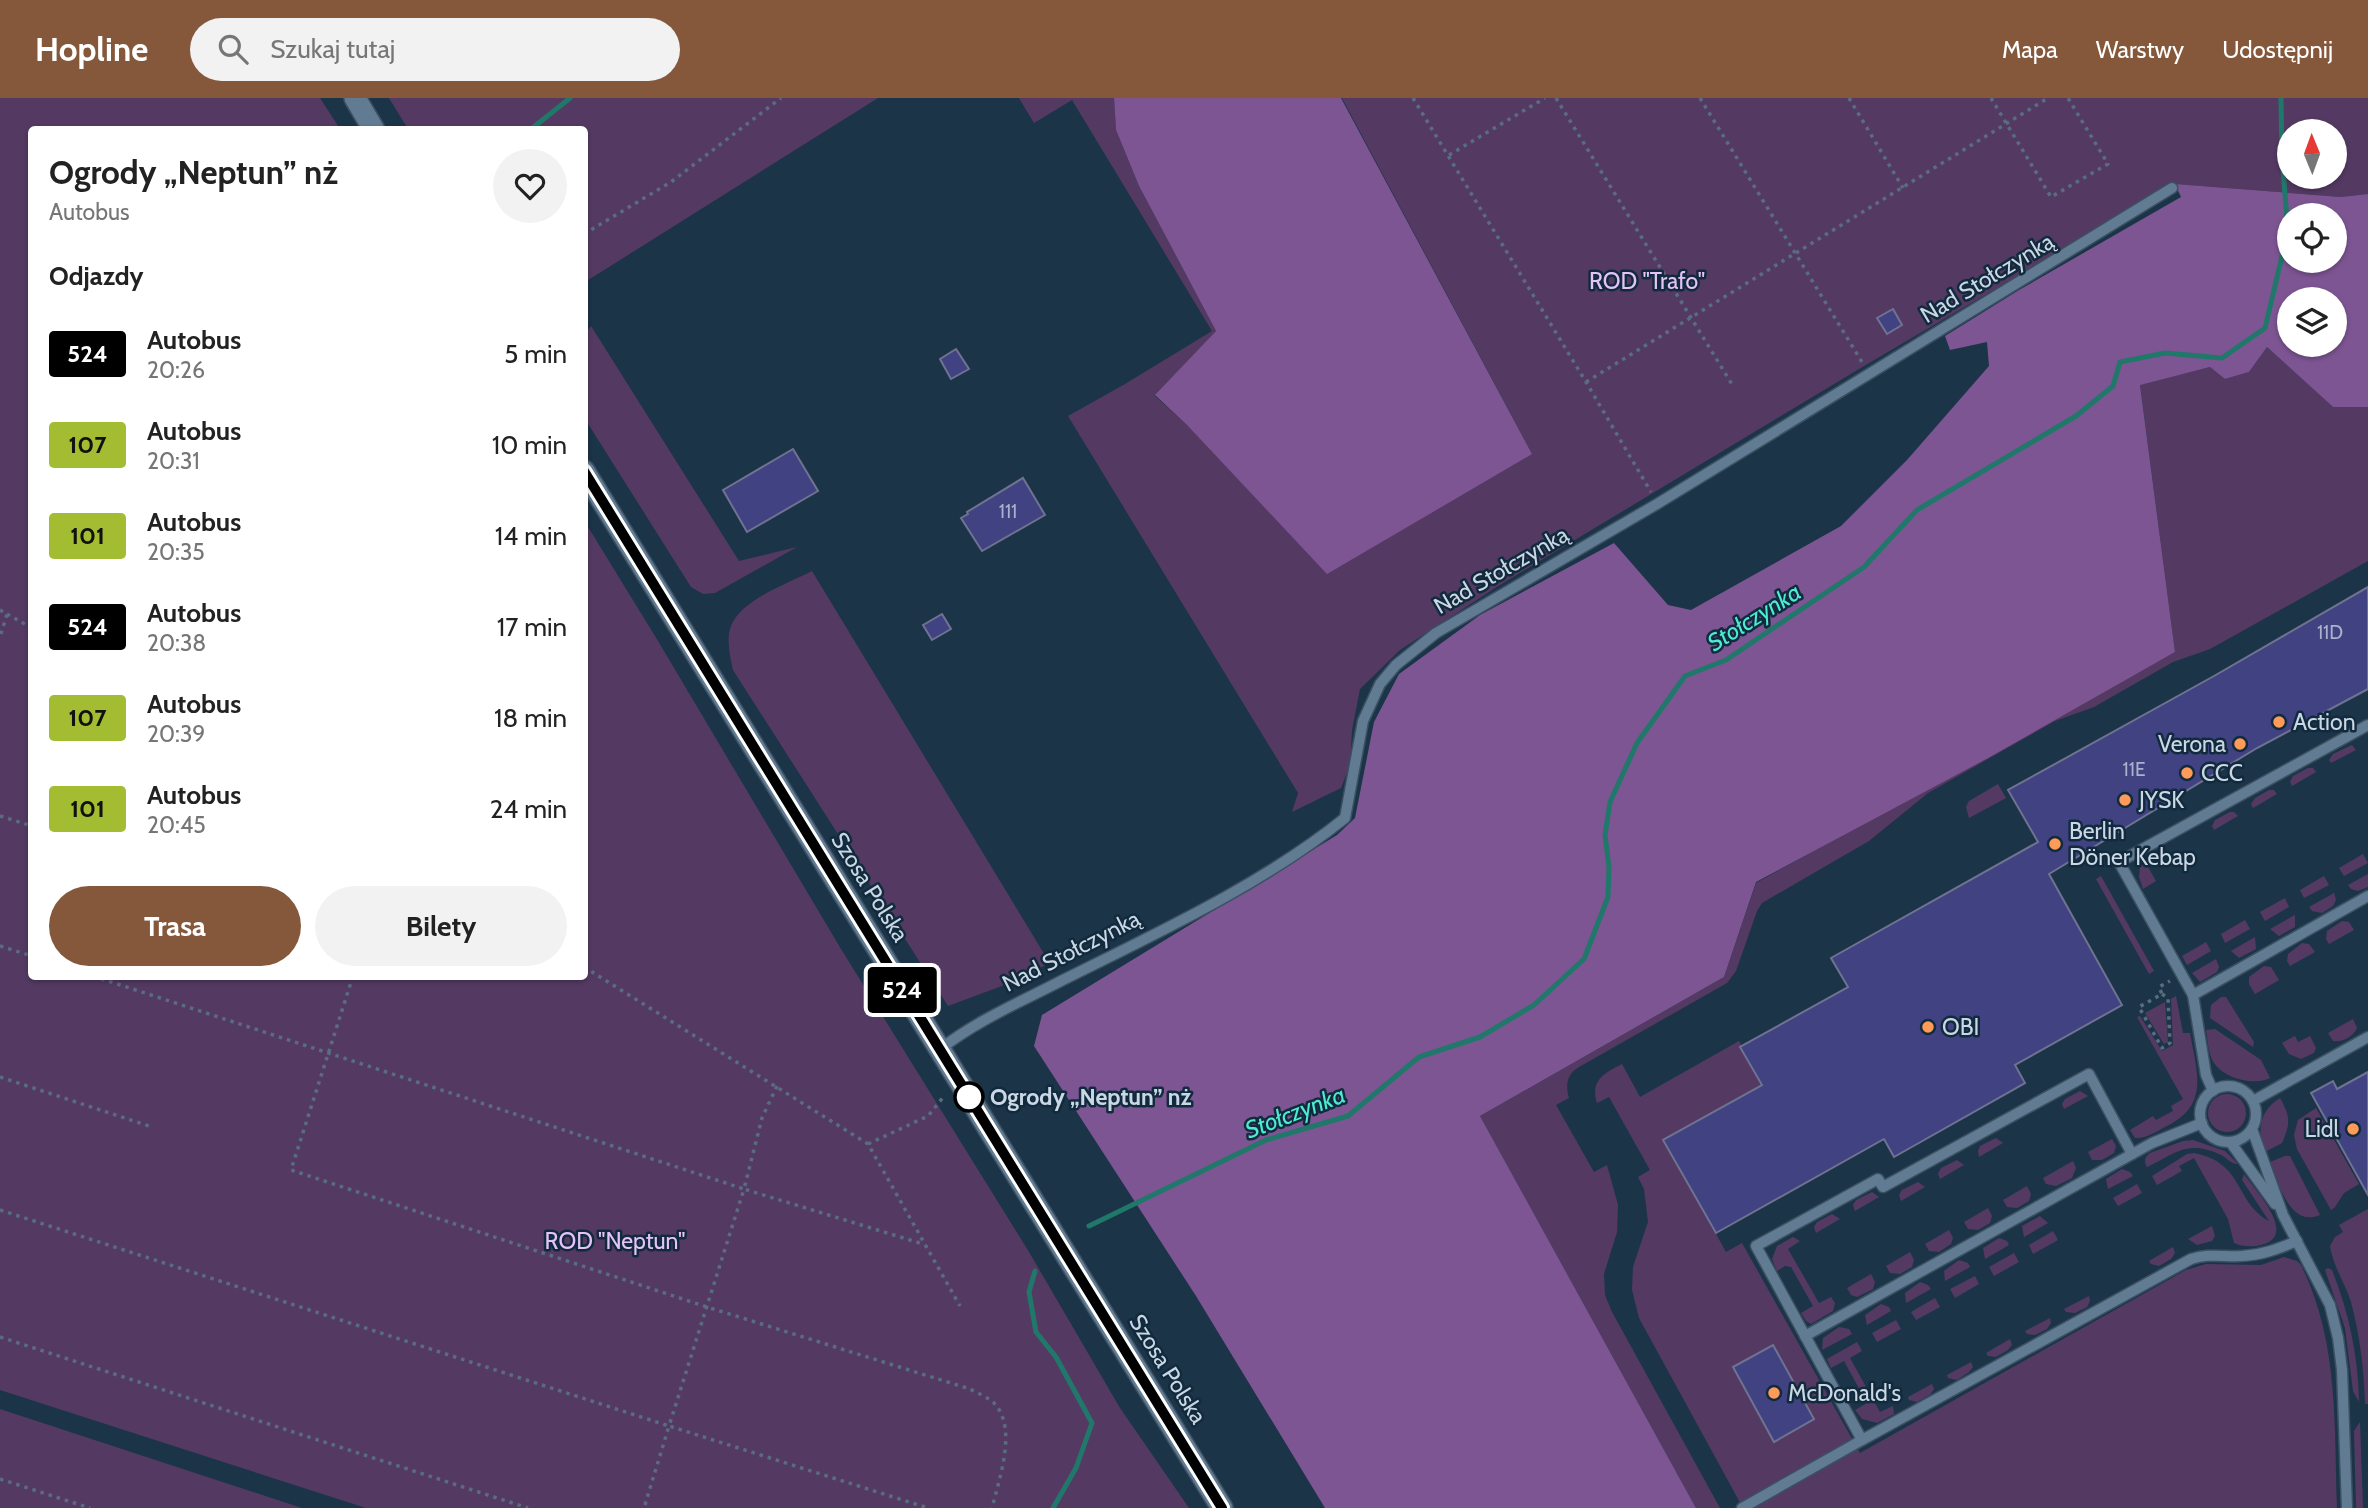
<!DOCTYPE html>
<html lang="pl">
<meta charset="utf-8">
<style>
:root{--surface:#fff;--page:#f2f2f2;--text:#222;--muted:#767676;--accent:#85583b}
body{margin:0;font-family:Cabin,sans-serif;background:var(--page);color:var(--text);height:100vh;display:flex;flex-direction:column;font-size:26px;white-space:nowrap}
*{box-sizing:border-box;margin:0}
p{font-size:23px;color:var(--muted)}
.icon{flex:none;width:38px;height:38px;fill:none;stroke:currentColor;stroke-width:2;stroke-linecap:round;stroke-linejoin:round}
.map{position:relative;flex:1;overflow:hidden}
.panel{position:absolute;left:28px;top:28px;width:560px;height:854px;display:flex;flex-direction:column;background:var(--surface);border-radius:7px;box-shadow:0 2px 5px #0004}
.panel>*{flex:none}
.badge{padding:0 14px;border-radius:5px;font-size:24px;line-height:46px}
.needle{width:46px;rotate:359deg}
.tools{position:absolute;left:2277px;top:21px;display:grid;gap:14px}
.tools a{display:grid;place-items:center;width:70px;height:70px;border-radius:50%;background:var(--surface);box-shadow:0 2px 5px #0004;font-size:35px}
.map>.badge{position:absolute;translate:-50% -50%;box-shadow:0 0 0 4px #fff}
h2{padding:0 21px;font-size:26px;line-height:63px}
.round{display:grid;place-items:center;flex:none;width:74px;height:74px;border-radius:37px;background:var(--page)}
.overview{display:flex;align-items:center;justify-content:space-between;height:119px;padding:0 21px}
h1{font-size:33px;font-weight:700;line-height:52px}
.action{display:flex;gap:14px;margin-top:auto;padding:14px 21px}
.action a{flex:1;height:80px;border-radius:42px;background:var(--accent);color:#fff;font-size:28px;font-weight:700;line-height:80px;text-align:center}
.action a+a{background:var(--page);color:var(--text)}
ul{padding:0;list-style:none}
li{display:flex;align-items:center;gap:21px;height:91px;padding:0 21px}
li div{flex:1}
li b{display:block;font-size:26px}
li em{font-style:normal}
li .badge{min-width:77px;font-weight:700;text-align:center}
header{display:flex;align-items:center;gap:42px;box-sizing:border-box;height:98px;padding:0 35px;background:var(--accent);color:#fff}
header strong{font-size:33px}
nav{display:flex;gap:38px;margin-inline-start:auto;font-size:24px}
.search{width:490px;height:63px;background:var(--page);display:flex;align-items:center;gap:18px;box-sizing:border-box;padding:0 24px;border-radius:38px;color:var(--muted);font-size:26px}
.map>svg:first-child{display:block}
.green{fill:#543a63;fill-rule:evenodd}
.forest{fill:#7d5593;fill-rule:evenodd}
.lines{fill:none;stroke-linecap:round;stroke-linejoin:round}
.stream{stroke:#20786a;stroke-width:5}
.building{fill:#404282;stroke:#6f7391;stroke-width:2}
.lane-casing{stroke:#3b5061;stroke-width:13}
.secondary-casing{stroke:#3b5061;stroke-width:24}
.path{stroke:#596d7f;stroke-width:3.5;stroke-dasharray:3.5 5;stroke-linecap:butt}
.lane{stroke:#617b92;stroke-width:10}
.secondary{stroke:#617b92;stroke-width:21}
.line-casing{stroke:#fff;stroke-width:16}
.line{stroke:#000;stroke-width:10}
.poi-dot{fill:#fe9b59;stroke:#122a3d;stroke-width:2.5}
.stop-dot{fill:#fff;stroke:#000;stroke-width:3.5}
.labels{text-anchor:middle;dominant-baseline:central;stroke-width:5;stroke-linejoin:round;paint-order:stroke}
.number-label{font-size:19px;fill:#a8b2cc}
.street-label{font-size:23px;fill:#cad7e4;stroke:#122a3d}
.park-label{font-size:23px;fill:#e5c3f9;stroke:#122a3d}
.poi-label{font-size:23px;fill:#cad7e4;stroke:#122a3d;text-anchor:start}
.stop-label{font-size:23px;font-weight:bold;fill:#cad7e4;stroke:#122a3d;text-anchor:start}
.water-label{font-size:24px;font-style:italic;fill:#4debd1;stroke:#122a3d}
</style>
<header>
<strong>Hopline</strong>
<div class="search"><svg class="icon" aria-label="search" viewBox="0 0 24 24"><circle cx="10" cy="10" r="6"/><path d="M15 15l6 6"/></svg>Szukaj tutaj</div>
<nav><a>Mapa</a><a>Warstwy</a><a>Udostępnij</a></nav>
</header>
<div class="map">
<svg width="2368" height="1410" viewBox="0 0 2368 1410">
<rect width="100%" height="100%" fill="#1c3448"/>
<g class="green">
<polygon points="0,0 320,0 340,31 32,32 32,878 584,878 585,424 658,543 841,851 1029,1154 1120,1310 1189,1410 366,1410 0,1292"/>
<polygon points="389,0 878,0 585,184 584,32 408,31"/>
<path d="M1019,0H1114L1116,32L1139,88L1216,233L1155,298L1188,328L1532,356L1342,0H2368V96L2341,99L2174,86L1864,268L1495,490L1400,552L1360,591L1352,632L1350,667L1341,690L1292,714L1298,695L1068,318L1125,286L1212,233L1072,2L1034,25ZM2289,33H2334V79H2289Z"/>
<polygon points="591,228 739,463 797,449 715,495 703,496 691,489 585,321 585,236"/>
<path d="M2267,249L2333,309H2368V463L2210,551L2173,564L2094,609L2055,623L1928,695L1869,743L1762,805L1757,813L1736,873L1727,885L1579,969C1567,976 1565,987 1569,1000L1556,1007L1594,1074L1607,1067L1618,1107L1617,1134L1604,1176L1605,1197L1612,1214L1720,1410H1696L1480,1018L1724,879L1756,785L2175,554L2140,286L2210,269L2225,281L2249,274Z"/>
<path d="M812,473L1049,864L1029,878L948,908L733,572C730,558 726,541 731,528C742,501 787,486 812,473Z"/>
<polygon points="2352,647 2356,652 2331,665 2329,662 2333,656"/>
<polygon points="2308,670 2313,670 2316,674 2292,688 2290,684 2293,678"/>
<polygon points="1998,686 2006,700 1969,720 1966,709 1969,703"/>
<polygon points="2269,692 2274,692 2277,696 2253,710 2251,706 2255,700"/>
<polygon points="2230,714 2234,714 2238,718 2214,732 2212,728 2215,722"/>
<polygon points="2363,756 2368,765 2344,778 2339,770"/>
<polygon points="2152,758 2158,759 2159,762 2148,769 2156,783 2143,791 2139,779 2140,768"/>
<polygon points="2368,776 2368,789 2358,793 2351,791 2348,787"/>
<polygon points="2101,778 2154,873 2149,876 2096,781"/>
<polygon points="2324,778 2329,787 2304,800 2300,792"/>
<polygon points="2334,795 2336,802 2333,808 2322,815 2312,813 2309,809"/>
<polygon points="2285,800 2289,809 2265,823 2260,814"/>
<polygon points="2295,817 2295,829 2279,838 2270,831"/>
<polygon points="2245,822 2250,831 2225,845 2221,836"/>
<polygon points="2342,823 2349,824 2354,832 2329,846 2326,841 2327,833"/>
<polygon points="2255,839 2256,851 2239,860 2231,853"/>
<polygon points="2206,844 2211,853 2187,867 2182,858"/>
<polygon points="2302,845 2309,846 2315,854 2290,868 2287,863 2288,856"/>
<polygon points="2216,861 2219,869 2217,874 2200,884 2192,875"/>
<polygon points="2264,868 2271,869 2279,882 2255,896 2249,886 2249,879"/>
<path d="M2176,898L2183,935H2190C2197,976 2210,1007 2165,1029C2156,1034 2145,1041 2135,1040L2130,1032L2153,1018L2156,1022L2173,1013L2171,1008L2183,1001L2137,919L2140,918L2162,953L2173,947L2171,901Z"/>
<polygon points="2221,899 2226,899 2254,944 2253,949 2210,920 2211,907"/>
<polygon points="2165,904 2168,944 2164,946 2145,915"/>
<path d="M2353,921L2357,930C2354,938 2342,945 2333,943L2328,935Z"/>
<path d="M2215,931L2261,962L2270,980C2254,988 2225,981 2214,965C2208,956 2208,943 2206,932Z"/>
<polygon points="2295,938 2298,944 2310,938 2316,950 2314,955 2301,961 2289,956 2282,945"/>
<path d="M1739,943L1762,987L1664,1042L1726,1154L1742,1145L1860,1355L2186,1172L2206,1166L2261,1167L2284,1159L2297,1163L2301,1167C2339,1244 2334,1326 2337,1410H1743L1639,1220L1632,1192L1633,1169L1648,1124L1644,1091L1638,1079L1650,1072L1609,999L1597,1005C1590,983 1604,975 1622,966L1640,999Z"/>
<polygon points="2080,993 2088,998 2064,1011 2062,1006 2065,1001"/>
<circle cx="2227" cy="1015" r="19"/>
<path d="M2280,1000C2290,1018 2291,1025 2282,1045L2265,1054C2256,1032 2260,1012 2280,1000Z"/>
<polygon points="2316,1010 2359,1086 2344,1095 2335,1109 2331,1112 2297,1051 2294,1037 2298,1022"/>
<polygon points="1996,1040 2003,1045 1979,1059 1978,1053 1980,1048"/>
<polygon points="2112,1041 2116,1048 2114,1055 2102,1062 2092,1062 2088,1054"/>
<path d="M2193,1042L2225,1053L2238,1066C2230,1066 2227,1059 2219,1056C2187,1042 2176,1055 2147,1069C2144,1064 2144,1059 2150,1055L2183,1043Z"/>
<path d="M2194,1055C2245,1065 2234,1104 2269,1123L2242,1082L2244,1076C2256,1093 2299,1138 2261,1147C2253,1149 2242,1149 2234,1145L2228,1121L2194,1060L2179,1068L2182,1073L2157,1087L2152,1078L2187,1056Z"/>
<path d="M2285,1058H2290L2320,1117C2290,1130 2279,1086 2270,1064Z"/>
<polygon points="1957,1062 1964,1067 1940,1081 1938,1076 1941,1070"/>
<polygon points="2073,1063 2076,1070 2072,1080 2056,1088 2046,1086 2043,1080"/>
<polygon points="2122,1071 2130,1074 2133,1078 2108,1091 2106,1081"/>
<polygon points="1918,1084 1925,1089 1901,1103 1899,1097 1902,1092"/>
<polygon points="2137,1086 2142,1095 2118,1108 2113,1100"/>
<polygon points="2027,1088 2031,1096 2029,1103 2017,1110 2007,1109 2003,1102"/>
<polygon points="1872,1094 1879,1099 1855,1113 1853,1107 1856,1102"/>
<polygon points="1988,1110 1992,1118 1990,1125 1978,1132 1968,1131 1964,1124"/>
<path d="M2368,1111V1306H2365C2364,1271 2360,1238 2351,1204C2345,1185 2333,1168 2330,1148L2335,1139L2343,1134L2339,1127Z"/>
<polygon points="1832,1116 1840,1121 1816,1135 1814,1129 1817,1124"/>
<polygon points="2040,1118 2048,1125 2024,1139 2022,1128"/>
<polygon points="2212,1128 2215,1138 2212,1143 2197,1147 2188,1141"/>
<polygon points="1949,1132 1953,1140 1951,1146 1939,1154 1929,1153 1925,1146"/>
<polygon points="2053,1133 2058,1142 2033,1156 2029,1147"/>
<polygon points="1793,1139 1800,1143 1788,1151 1819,1205 1831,1199 1835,1205 1833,1213 1811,1226 1806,1223 1801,1215 1813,1208 1791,1169 1785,1168 1777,1173 1772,1161 1777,1148"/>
<polygon points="1999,1140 2007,1143 2009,1147 1985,1161 1983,1150"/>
<polygon points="2173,1149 2175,1155 2171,1161 2159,1168 2151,1166 2149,1163"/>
<polygon points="1910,1154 1914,1162 1912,1169 1900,1176 1890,1175 1886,1168"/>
<polygon points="2014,1155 2019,1164 1994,1178 1989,1169"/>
<polygon points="1959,1162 1968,1165 1970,1169 1945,1183 1944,1173"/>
<path d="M2328,1170L2332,1172C2349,1215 2358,1257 2359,1304L2353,1293L2345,1230L2325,1172Z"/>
<polygon points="1871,1176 1875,1184 1873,1191 1857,1199 1851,1197 1847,1190"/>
<polygon points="1975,1178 1979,1186 1955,1200 1950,1191"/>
<polygon points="1920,1184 1928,1187 1931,1191 1906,1205 1905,1195"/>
<polygon points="2089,1198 2090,1203 2087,1209 2075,1215 2066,1214 2064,1211"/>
<polygon points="1935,1200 1940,1209 1916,1222 1911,1214"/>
<polygon points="1881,1206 1889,1209 1891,1213 1867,1227 1865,1217"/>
<polygon points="2050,1220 2051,1225 2047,1231 2035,1237 2027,1236 2025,1233"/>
<polygon points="1896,1222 1901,1231 1877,1244 1872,1235"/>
<polygon points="1839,1229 1849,1231 1852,1236 1822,1252 1823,1240"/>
<polygon points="2010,1241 2012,1247 2008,1252 1996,1259 1988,1258 1986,1255"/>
<polygon points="1857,1244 1862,1253 1850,1260 1880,1314 1893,1308 1894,1316 1877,1325 1862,1321 1855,1312 1867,1305 1844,1263 1831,1270 1827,1261"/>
<polygon points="1971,1264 1973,1269 1969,1274 1957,1282 1948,1280 1947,1277"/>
<polygon points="1932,1286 1934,1291 1930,1297 1917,1304 1909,1302 1908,1299"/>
<polygon points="0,1311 302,1410 0,1410"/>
<polygon points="2360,1324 2363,1410 2356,1410 2354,1333"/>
</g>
<g class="forest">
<polygon points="1114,0 1341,0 1532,356 1327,476 1188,328 1155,297 1216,233 1139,88 1116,32"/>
<path d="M2175,86L2341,99L2368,96V309H2333L2267,249L2249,274L2225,281L2210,269L2140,287L2175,554L1988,660L1756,784L1724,879L1480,1018L1696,1410H1325L1196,1198L1034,948L1042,917L1337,737L1355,720L1374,624L1399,576L1480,517L1614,445L1668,507L1691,512L1841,428L1907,362L1989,268L1987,244L1950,252L1945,238L2019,192L2181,99ZM2289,117H2334V163H2289ZM2289,201H2334V247H2289Z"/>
</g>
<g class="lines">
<g class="stream">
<polyline points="530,32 570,0"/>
<polyline points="1089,1128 1266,1042 1348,1018 1419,959 1480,939 1534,907 1584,861 1608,799 1609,769 1605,737 1610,704 1637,645 1685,578 1726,562 1864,469 1917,412 2076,318 2113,288 2120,264 2165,255 2222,260 2265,230 2288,133 2282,60 2281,0"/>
<polyline points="1035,1173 1029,1194 1036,1234 1056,1259 1092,1325 1076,1370 1053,1410"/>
</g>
</g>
<g class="building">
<polygon points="1893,211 1902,227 1887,236 1877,220"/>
<polygon points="956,251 969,271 951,281 940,261"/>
<polygon points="793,351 818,393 747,434 723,392"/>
<polygon points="1023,380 1045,417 982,453 961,420 968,416 967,414"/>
<polygon points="2368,489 2368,591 2257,650 2049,776 2122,907 2015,967 2025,985 1894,1059 1884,1041 1716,1135 1663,1042 1762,987 1740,949 1848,889 1831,860 2038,744 2008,692 2214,578"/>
<polygon points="942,516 951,531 932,542 923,527"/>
<polygon points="2368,974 2368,1097 2311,995 2333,983 2337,991"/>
<polygon points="1773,1247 1814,1321 1774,1344 1733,1269"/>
</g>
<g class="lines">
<defs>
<g id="lane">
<polyline points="2193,897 2368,798"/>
<path d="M939,952C976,923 1018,905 1059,884C1155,836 1262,787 1345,720L1363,623L1380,586L1396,567L1436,535L1657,406L2172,90"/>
<circle cx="2228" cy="1016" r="28"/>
<polyline points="2213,993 2206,977 2193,897 2119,764 2368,627"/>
<polyline points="2253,1003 2368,939"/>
<polyline points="2252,1031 2283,1117 2330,1207 2338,1240 2342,1272 2347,1410"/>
<polyline points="2231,1045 2275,1106"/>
<path d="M2132,1056L2089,976L1883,1089L1878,1081L1756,1148L1862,1342L2191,1161C2208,1155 2224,1159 2242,1158C2262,1157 2278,1151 2297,1143"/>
<polyline points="1805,1238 2152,1045 2202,1025"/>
<polyline points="1742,1410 1862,1342"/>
</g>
<g id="secondary">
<polyline points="355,0 374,32"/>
<polyline points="584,373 1222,1410"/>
</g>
</defs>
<use href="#lane" class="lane-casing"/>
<use href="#secondary" class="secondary-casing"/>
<g class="path">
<polyline points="1413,0 1586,284 1651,394"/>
<polyline points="1556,0 1733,288"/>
<polyline points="1700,0 1862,264"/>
<polyline points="1849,0 1903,90"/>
<polyline points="1991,0 2051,99 2108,66 2068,0"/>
<polyline points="1449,57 1545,0"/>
<polyline points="584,136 671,84 781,0"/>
<polyline points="1586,284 2048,0"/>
<polyline points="0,512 7,516 0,539"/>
<polyline points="7,516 32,530"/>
<polyline points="0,718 32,728"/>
<polyline points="0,848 32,858"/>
<polyline points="584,869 868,1046 960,1208"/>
<polyline points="93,878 744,1091 669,1328 928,1410"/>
<path d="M353,878L291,1072L707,1209L970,1291C977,1295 988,1299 994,1305C1018,1330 999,1381 992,1410"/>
<polyline points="2162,896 2168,900 2170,945 2162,950 2139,909 2162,896 2159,889 2170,883"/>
<polyline points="0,979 152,1029"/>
<polyline points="777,988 762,1020 744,1091 923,1146"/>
<polyline points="868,1046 928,1018 945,997"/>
<polyline points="0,1112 669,1328 644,1410"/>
<polyline points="0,1239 528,1410"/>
<polyline points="0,1381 90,1410"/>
</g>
<use href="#lane" class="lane"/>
<use href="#secondary" class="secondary"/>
</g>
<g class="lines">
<defs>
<polyline id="line" points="584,373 1222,1410"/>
</defs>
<use href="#line" class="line-casing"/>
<use href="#line" class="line"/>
</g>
<g class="poi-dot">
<circle cx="2279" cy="624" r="7"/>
<circle cx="2240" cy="646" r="7"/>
<circle cx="2187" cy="675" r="7"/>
<circle cx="2125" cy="702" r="7"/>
<circle cx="2055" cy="746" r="7"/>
<circle cx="1928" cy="929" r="7"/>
<circle cx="2353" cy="1031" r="7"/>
<circle cx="1774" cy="1295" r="7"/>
</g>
<circle class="stop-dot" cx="969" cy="999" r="14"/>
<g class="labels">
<g class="number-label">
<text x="1008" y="413">111</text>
<text x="2330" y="534">11D</text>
<text x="2134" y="671">11E</text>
</g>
<g class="street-label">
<text transform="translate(1987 180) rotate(-31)">Nad Stołczynką</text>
<text transform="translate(1501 472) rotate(-30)">Nad Stołczynką</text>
<text transform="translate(870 789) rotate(58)">Szosa Polska</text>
<text transform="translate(1071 853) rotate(-27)">Nad Stołczynką</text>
<text transform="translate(1168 1271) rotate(58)">Szosa Polska</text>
</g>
<g class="park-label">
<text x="1647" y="183">ROD "Trafo"</text>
<text x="615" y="1143">ROD "Neptun"</text>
</g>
<g class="poi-label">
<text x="2293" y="624">Action</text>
<text x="2226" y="646" text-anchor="end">Verona</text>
<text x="2201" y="675">CCC</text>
<text x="2139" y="702">JYSK</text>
<text x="2069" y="733">Berlin<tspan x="2069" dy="26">Döner Kebap</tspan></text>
<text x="1942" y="929">OBI</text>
<text x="2339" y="1031" text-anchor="end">Lidl</text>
<text x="1788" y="1295">McDonald's</text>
</g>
<g class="stop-label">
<text x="990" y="999">Ogrody „Neptun” nż</text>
</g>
<g class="water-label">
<text transform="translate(1754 519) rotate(-32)">Stołczynka</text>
<text transform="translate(1295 1014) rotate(-21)">Stołczynka</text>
</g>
</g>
</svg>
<div class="tools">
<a><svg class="needle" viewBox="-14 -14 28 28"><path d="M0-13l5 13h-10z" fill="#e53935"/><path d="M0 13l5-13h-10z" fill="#767676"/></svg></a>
<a><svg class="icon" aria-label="locate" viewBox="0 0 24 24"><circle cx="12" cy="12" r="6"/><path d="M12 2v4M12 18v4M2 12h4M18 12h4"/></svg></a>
<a><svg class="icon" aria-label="layers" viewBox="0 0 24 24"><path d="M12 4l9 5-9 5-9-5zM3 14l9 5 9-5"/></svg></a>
</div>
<b class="badge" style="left:902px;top:892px;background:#000;color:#fff">524</b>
<section class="panel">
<div class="overview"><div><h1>Ogrody „Neptun” nż</h1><p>Autobus</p></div><a class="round"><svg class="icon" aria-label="heart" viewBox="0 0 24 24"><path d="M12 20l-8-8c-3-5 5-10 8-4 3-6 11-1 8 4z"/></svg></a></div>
<h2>Odjazdy</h2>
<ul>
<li><span class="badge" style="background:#000;color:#fff">524</span><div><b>Autobus</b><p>20:26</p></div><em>5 min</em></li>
<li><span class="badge" style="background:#a2bd31;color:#111">107</span><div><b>Autobus</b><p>20:31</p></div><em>10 min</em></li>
<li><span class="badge" style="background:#a2bd31;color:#111">101</span><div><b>Autobus</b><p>20:35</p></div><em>14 min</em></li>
<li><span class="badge" style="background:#000;color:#fff">524</span><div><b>Autobus</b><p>20:38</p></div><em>17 min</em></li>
<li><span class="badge" style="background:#a2bd31;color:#111">107</span><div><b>Autobus</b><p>20:39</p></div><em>18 min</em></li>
<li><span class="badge" style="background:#a2bd31;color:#111">101</span><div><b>Autobus</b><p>20:45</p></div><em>24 min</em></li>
</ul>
<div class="action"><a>Trasa</a><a>Bilety</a></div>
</section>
</div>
